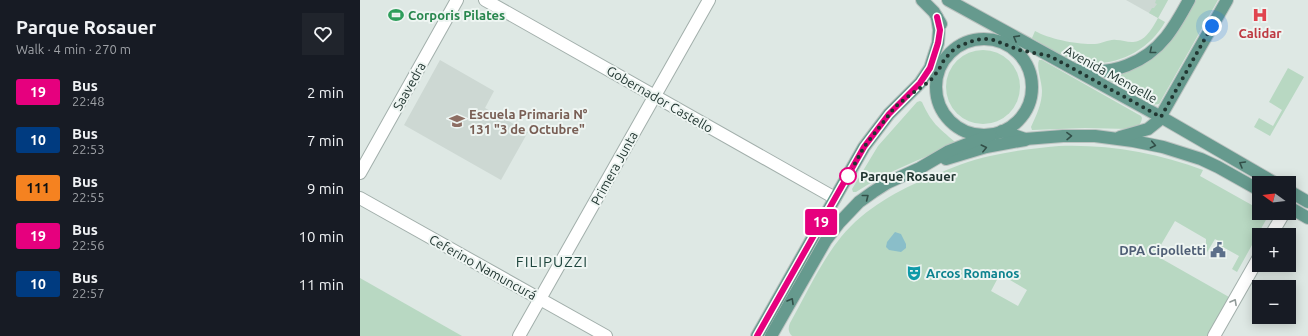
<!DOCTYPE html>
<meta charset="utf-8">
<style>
:root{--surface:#171b24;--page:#20242c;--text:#f1f3f6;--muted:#9ea1a6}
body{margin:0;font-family:Ubuntu,sans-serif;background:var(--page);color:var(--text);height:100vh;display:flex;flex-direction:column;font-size:15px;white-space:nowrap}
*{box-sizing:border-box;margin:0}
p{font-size:13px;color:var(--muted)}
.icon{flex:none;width:22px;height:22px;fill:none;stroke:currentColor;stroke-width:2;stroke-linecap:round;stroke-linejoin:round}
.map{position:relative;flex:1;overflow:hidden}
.sheet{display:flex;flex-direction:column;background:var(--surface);width:360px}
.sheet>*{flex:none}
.badge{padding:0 8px;border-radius:3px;font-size:14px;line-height:26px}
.needle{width:26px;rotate:285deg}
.controls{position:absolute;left:892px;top:176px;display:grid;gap:8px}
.controls a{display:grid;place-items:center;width:44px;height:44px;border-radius:0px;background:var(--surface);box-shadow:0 2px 10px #0003;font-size:20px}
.you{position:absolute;width:20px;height:20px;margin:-10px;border:3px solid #fff;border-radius:50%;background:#1a73e8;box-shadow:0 0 0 6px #1a73e833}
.map>.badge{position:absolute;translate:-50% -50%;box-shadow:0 0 0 2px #fff}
.round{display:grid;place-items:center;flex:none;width:42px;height:42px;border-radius:0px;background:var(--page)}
.head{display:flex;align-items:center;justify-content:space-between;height:68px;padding:0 16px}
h1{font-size:19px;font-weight:700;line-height:30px}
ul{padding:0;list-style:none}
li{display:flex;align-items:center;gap:12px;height:48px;padding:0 16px}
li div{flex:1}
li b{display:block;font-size:15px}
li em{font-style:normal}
li .badge{min-width:44px;font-weight:700;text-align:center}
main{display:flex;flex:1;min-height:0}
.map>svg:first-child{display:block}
.built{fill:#cdd8d3}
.green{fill:#b8d8c2;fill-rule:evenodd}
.water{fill:#8abec9}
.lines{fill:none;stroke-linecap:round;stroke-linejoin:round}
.minor-casing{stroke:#a2afab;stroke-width:14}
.major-casing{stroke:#bcc3c1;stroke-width:14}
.minor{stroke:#fff;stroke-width:12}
.major{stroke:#669a8e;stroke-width:12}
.oneway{stroke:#324f48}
.oneway2{stroke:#909a98}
.line-casing{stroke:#fff;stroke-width:9}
.line{stroke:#e6007e;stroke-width:6}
.walk{stroke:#213631;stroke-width:4;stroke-dasharray:0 7.2}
.stop-dot{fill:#fff;stroke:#e6007e;stroke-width:2}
.labels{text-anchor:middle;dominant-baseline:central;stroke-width:4;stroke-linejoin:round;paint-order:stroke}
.leisure-label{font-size:13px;font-weight:bold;fill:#27864d;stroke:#eef5f2;text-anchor:start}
.health-label{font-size:13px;font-weight:bold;fill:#be3a42;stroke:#eef5f2}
.street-label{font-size:13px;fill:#213631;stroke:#eef5f2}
.education-label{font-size:13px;font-weight:bold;fill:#785e54;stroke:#eef5f2;text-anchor:start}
.stop-label{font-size:13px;font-weight:bold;fill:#213631;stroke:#eef5f2;text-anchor:start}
.service-label{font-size:13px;font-weight:bold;fill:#4e5e75;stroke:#eef5f2;text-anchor:end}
.culture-label{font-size:13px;font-weight:bold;fill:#0d838f;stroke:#eef5f2;text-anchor:start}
.quarter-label{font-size:15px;letter-spacing:1px;fill:#1f463e;stroke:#eef5f2}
</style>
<main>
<section class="sheet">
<div class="head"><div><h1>Parque Rosauer</h1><p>Walk · 4 min · 270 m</p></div><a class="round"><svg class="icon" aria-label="heart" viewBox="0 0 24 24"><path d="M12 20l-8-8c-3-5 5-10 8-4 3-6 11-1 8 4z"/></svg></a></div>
<ul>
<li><span class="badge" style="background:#e6007e;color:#fff">19</span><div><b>Bus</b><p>22:48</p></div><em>2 min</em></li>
<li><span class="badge" style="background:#003b80;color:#fff">10</span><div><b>Bus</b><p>22:53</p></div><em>7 min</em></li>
<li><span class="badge" style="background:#f58220;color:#111">111</span><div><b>Bus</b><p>22:55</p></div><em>9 min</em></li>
<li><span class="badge" style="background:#e6007e;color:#fff">19</span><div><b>Bus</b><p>22:56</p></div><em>10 min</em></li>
<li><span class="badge" style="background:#003b80;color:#fff">10</span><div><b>Bus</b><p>22:57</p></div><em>11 min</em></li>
</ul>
</section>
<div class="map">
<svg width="948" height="336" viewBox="0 0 948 336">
<rect width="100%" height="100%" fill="#dee8e4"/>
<g class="built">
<polygon points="766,0 808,0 798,18"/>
<polygon points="80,60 134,91 125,108 168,132 141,180 44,125"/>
</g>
<g class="green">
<path d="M796,0H808L798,18L805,22C787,54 748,71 712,60C698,55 685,45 672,38L675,31C689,39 719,45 735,44C742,44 749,39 756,40C764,40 770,44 778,41C787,38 793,27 798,18L789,13L792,8H794L797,4L795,3Z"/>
<polygon points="834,0 858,0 799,104 792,105 749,80 750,76 775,68 793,58"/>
<circle cx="623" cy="87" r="37"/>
<path d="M682,60L781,116L782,118C781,126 776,128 769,129L725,128L672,130L671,127C676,116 682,104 682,91C682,82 676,67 679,60Z"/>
<polygon points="928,68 944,77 910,136 894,127 899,118 913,126 922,110 909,102"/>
<path d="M560,101L562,102C572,124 578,127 595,142L594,146C559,159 527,172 496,192H493L492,189L518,146L557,102Z"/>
<path d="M699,146C747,144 798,153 843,170L840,176L899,209V213H906L907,218L877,272L872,269L879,256L861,246L862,243L855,239L846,254V239L815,221L795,255L869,297L847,336H432C428,332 428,328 430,323C446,295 460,263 481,237C505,208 538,190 573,176C591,168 610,160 630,156C652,151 676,148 699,146ZM640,274L667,290L658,306L631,291Z"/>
<polygon points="0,278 102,336 0,336"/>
</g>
<polygon class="water" points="535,232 541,234 546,244 546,248 541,252 529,250 526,247 527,242"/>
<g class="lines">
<defs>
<g id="minor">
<polyline points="125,0 475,198"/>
<polyline points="0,173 97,0"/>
<polyline points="0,198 246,336"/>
<polyline points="911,235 924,213"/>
<polyline points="159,336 349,0"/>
<polyline points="854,336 899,257"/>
</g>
<g id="major">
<polyline points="562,0 574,12 581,24"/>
<polyline points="588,0 801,117 915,183"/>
<circle cx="624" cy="87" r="48"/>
<path d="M720,69C751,77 786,62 806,37C815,26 822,13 829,0"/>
<polyline points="642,131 665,139 703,136 735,136 773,141 803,147 841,159 858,167 899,190"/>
<polyline points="760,137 788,129 798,121 867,0"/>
<polyline points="586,159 626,147 665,140"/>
<polyline points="929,191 948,202"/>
<polyline points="929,207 948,218"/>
<polyline points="397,336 504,147 529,114 560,83 570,68 578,43 579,30 577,17"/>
<polyline points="411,336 466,240 479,223 499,202 513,192 527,183 560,168 589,151 630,135"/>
</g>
</defs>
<use href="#minor" class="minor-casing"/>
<use href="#major" class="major-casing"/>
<use href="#minor" class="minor"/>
<use href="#major" class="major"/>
</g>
<defs><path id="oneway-chevron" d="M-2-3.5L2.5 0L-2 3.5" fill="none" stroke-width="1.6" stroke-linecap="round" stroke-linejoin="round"/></defs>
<g class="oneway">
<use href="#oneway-chevron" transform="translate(656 38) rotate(-151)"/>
<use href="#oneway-chevron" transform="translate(792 51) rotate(141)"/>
<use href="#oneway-chevron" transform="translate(709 136) rotate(-1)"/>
<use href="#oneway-chevron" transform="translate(793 145) rotate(12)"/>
<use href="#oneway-chevron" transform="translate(624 148) rotate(-14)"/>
<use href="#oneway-chevron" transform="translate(882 164) rotate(-150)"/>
<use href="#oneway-chevron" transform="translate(506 197) rotate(-38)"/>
<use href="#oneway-chevron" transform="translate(431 301) rotate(-60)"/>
</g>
<use class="oneway2" href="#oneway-chevron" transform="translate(874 302) rotate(-61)"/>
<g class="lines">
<defs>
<polyline id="line" points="397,336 504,147 529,114 560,83 570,68 578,43 580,30 577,17"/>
</defs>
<use href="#line" class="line-casing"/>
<use href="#line" class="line"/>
<polyline class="walk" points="488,176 504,147 535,107 550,95 570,81 578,71 584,60 590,53 597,47 615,40 625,39 634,40 659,50 690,56 801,117 852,26"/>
</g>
<defs>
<symbol id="stadium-bare" viewBox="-9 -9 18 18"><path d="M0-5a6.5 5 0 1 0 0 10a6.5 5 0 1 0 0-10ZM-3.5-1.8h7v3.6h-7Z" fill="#2e9e5b" stroke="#eef5f2" stroke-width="2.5" paint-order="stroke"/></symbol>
<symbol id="hospital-bare" viewBox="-9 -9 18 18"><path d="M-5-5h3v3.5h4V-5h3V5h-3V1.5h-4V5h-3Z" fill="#e0444e" stroke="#eef5f2" stroke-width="2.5" paint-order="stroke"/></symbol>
<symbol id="school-bare" viewBox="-9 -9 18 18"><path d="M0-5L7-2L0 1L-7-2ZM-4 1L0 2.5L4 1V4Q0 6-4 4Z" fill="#8d6e63" stroke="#eef5f2" stroke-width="2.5" paint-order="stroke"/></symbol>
<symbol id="civic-bare" viewBox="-9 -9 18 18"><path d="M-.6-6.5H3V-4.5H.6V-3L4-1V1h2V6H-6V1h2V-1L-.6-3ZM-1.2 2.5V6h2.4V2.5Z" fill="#5c6f8a" stroke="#eef5f2" stroke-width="2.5" paint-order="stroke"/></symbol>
<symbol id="theatre-bare" viewBox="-9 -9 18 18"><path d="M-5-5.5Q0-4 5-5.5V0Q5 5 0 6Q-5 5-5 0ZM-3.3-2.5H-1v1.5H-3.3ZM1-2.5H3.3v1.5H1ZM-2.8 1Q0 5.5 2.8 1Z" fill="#0f9aa8" stroke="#eef5f2" stroke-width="2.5" paint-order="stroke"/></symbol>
</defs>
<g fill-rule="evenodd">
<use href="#stadium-bare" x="25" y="4" width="22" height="22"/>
<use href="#hospital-bare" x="889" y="4" width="22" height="22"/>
<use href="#school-bare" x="86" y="110" width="22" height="22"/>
<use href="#civic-bare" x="847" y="239" width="22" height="22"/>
<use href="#theatre-bare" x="543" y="262" width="22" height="22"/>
</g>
<circle class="stop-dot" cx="488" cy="176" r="8"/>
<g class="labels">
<g class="leisure-label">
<text x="48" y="15">Corporis Pilates</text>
</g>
<g class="health-label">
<text x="900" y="33">Calidar</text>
</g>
<g class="street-label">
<text transform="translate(751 74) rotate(29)">Avenida Mengelle</text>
<text transform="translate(49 86) rotate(-61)">Saavedra</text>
<text transform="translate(300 99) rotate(30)">Gobernador Castello</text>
<text transform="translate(254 168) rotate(-61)">Primera Junta</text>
<text transform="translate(123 267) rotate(29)">Ceferino Namuncurá</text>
</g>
<g class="education-label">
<text x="109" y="114">Escuela Primaria N°<tspan x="109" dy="15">131 "3 de Octubre"</tspan></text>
</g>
<g class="stop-label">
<text x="500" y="176">Parque Rosauer</text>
</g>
<g class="service-label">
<text x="846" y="250">DPA Cipolletti</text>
</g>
<g class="culture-label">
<text x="566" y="273">Arcos Romanos</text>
</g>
<g class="quarter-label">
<text x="192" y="261">FILIPUZZI</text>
</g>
</g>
</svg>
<div class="controls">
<a><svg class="needle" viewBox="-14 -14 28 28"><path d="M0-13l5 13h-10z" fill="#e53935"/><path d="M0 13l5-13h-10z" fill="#9ea1a6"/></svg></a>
<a>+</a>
<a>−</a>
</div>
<div class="you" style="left:852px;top:26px"></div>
<b class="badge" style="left:461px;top:222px;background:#e6007e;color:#fff">19</b>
</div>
</main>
